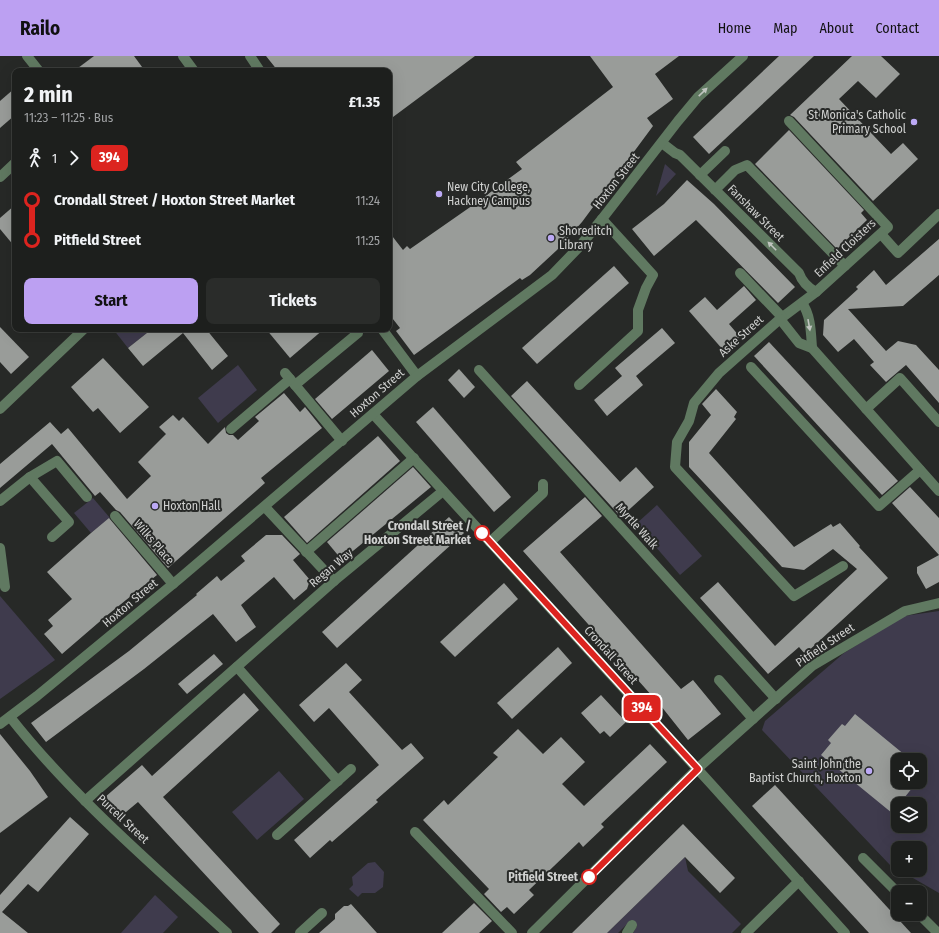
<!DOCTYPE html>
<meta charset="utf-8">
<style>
:root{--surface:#1d1f1d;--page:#2a2c2a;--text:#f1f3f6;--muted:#a0a2a4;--line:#3b3d3b;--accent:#bca0f2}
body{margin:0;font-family:"Fira Sans Condensed",sans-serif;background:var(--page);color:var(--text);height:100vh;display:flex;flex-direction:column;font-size:15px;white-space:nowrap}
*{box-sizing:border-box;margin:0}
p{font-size:13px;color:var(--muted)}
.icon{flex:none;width:22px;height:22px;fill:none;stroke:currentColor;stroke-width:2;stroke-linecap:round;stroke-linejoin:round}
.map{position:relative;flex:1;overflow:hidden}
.panel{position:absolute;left:12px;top:12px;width:380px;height:264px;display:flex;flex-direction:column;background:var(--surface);border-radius:8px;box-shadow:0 4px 16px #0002,0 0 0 1px var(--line)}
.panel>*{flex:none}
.badge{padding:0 8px;border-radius:6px;font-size:14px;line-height:26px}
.controls{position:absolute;left:891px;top:697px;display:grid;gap:8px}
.controls a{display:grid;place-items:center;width:36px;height:36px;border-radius:8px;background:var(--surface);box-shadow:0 4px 16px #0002,0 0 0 1px var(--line);font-size:20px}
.map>.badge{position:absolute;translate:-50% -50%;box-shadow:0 0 0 2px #fff}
.legs{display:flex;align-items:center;gap:6px;height:44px;padding:0 12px;font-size:13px}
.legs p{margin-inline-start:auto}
.head{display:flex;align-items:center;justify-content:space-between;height:68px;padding:0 12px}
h1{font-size:22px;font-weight:700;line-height:30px}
.primary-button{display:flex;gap:8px;margin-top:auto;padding:8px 12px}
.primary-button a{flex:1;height:46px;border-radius:8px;background:var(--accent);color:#111;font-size:16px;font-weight:700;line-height:46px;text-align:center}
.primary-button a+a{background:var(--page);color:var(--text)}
ul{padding:0 12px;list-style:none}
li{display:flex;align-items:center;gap:14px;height:40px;font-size:15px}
li i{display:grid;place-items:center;width:6px;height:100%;margin:0 5px;background:currentColor}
li i::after{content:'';width:10px;height:10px;margin:-5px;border:3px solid;border-radius:50%;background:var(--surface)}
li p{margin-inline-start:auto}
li:first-child i{background:linear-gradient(#0000 50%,currentColor 0)}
li:last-child i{background:linear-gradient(currentColor 50%,#0000 0)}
header{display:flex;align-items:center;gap:24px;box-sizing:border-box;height:56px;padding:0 20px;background:var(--accent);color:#111}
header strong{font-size:19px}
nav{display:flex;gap:22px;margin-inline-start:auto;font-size:14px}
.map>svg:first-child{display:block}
.green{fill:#3f3b4d;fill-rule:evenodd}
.building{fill:#999c99}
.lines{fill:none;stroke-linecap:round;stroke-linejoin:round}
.minor{stroke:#607961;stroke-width:10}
.oneway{fill:#bfc4bf}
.line-1-casing{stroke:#fff;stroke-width:9}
.line-1{stroke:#dc241f;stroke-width:6}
.poi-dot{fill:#bca9f5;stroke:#272927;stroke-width:1.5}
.stop-1-dot{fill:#fff;stroke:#dc241f;stroke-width:2}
.labels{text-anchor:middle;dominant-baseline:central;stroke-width:4;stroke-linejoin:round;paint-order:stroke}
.poi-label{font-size:12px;fill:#d0d1d0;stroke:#272927;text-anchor:start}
.street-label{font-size:12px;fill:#d0d1d0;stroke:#272927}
.stop-label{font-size:12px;font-weight:bold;fill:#d0d1d0;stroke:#272927;text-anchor:end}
</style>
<header>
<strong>Railo</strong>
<nav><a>Home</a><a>Map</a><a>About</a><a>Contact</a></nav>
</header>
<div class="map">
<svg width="939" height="877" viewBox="0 0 939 877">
<rect width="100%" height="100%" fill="#272927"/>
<g class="green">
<polygon points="665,108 676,118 656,140"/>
<polygon points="113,273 152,273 128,292"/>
<polygon points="238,309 257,334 218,367 198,342"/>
<polygon points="93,442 110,462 91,477 74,457"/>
<polygon points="657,449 702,500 680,519 636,468"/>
<polygon points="0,540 55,604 0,643"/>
<path d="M939,555V837L899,814H920V792H898V814L890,809L762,674L765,665L844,597L904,560ZM898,704H920V726H898ZM898,748H920V770H898Z"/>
<polygon points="279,715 304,743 257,784 232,756"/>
<polygon points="685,801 688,815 741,868 732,877 633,877 637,870 631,864 618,877 607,877"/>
<polygon points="375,806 384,816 383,831 375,837 362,837 358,841 349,833 353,829 352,821 368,807"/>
<polygon points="155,839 178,861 163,877 121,877"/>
</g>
<g class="building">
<polygon points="94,0 134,0 145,15 74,15"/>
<polygon points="266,0 475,0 389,64 389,15 278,15"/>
<polygon points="590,0 679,0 655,18 673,43 647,62 653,70 582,166 557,194 530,219 522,224 520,222 414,299 396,275 400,272 389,258 389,176 403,194 407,190 410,193 476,147 522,113 516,106 613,31"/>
<polygon points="779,0 814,0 709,98 693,81"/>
<polygon points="852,0 881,0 900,18 876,42 858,25 839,43 891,98 903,87 918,103 873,145 794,61 790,59"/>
<polygon points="15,32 15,59 0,72 0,45"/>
<polygon points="789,74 864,154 861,157 867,164 837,193 755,108"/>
<polygon points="687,124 714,148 795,231 778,247 696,164 654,200 632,173 664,148"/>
<polygon points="15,149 15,191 0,173 0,162"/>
<polygon points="939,183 939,219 903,250 848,253 886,295 898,285 916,289 939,314 939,347 906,309 886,326 870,309 874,306 854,283 838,296 823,279 824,264 858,233 856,231 874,214 886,229"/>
<polygon points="614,210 629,227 537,308 522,292"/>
<polygon points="744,230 756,244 729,268 740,281 724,295 689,255 705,241 717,254"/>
<polygon points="0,271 29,301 11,318 0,306"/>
<polygon points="662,272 675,287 636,320 643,329 607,360 594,344 622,320 615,312"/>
<polygon points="152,273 206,273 228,300 212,314 183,277 143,310 128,292"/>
<polygon points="266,273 324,273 290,302"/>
<polygon points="769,286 898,425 882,439 754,300"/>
<polygon points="372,294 389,315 332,363 315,343"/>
<polygon points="103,302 149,351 120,377 98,352 93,356 71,331"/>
<polygon points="459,313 475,331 464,342 448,324"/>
<polygon points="527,325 620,426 636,411 654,431 621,461 511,340"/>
<polygon points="716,333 737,356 734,361 736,363 709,397 794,491 831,468 833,471 840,467 860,490 859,491 888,522 805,598 799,591 768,618 700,542 718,526 775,590 857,513 833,493 804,514 782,511 689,411 689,386 711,359 702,348"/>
<polygon points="284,337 300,356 305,351 322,372 261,422 265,427 168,512 120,456 116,454 100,436 95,440 52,388 0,432 0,408 50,366 61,378 68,372 127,443 151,420 138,406 166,378 159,371 173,359 179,365 183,361 208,388 225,371 226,377 229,379 233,379 238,384 259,365 255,361"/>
<polygon points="433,351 511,441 494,456 416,366"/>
<polygon points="378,380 400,405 307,487 284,461"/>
<polygon points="413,411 431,431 342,504 327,486"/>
<polygon points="910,431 939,462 939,526 926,533 917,517 917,511 939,499 892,447"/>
<polygon points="585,441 602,460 560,496 681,633 693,624 721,658 688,684 661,650 523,495"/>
<polygon points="449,461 464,477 337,592 322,576"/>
<polygon points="109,462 157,519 105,561 62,598 44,578 53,570 48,564 72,543 47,516 91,477"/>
<polygon points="266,479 282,479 300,498 293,504 310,524 307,533 294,544 274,521 241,549 256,571 236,586 213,558 144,613 46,686 31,667 129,595 197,539 196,538 217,520 221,525 245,505 241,500"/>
<polygon points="504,527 518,543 455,601 440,586"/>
<polygon points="558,591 572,607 512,663 497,647"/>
<polygon points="214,598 223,608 187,638 178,628"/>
<polygon points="346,607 362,624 349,636 402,694 411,687 424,702 376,744 378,746 332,786 330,784 310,802 294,784 379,709 329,652 314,666 299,649"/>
<polygon points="244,637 259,654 163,741 280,868 271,877 259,877 138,746 120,761 104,742 142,709 152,720"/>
<polygon points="601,639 626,666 610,681 604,675 600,678 581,657"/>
<polygon points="855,658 911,704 898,704 898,726 917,726 892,757 821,699 831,687 828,684 842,668 845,670"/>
<polygon points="518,673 543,698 561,681 585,706 562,728 584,750 650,688 667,706 601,768 604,771 583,791 579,786 529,834 534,839 514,858 507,851 501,856 484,838 489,833 423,764 444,744 448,749 498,701 493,697"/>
<polygon points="0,678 30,715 48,741 0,777"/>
<polygon points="920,712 926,716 920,723"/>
<polygon points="775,729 911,877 869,877 752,750"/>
<polygon points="70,761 89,778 38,836 28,828 2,856 28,877 0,877 0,839"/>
<polygon points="683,768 735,822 720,837 685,801 607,877 572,877"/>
<polygon points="474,847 492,865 479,877 442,877"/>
<polygon points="351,848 377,877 319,877 335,863 335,858 344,850 348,850"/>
</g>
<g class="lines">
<g class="minor">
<polyline points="27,0 39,15"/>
<polyline points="183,0 194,15"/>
<polyline points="250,0 260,15"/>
<polyline points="789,65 888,171 816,236 780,263 719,317 694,347 689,365 677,386 675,411 794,540 843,510"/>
<path d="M662,87L675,97L680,99L799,217C802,226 807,231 816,236"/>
<polyline points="700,119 725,95"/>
<polyline points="0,121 15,107"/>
<polyline points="715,134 735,114 747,109 845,210"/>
<polyline points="881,178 898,197 939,158"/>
<polyline points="740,217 782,261"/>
<path d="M802,247C811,259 811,278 812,292"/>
<polyline points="780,263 799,287 812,292 939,435"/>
<polyline points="382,273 417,320"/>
<polyline points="751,311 879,450 920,414"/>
<polyline points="479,314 776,643"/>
<polyline points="285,317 342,385"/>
<polyline points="295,329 358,277"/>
<polyline points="579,329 638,275 638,254 646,232 653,219 602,163"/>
<polyline points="0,353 84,273"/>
<polyline points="866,353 900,322 939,366"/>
<polyline points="373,358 712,729 845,877"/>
<polyline points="231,373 290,323"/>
<polyline points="30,421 69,466 52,481"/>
<polyline points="0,445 30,421 57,405 87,441"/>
<polyline points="265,451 334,525"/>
<polyline points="115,460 173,528"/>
<polyline points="490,486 543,437 543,428"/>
<polyline points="0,492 5,531"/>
<polyline points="306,496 414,402"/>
<polyline points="237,611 338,725"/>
<polyline points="719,624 753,663"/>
<path d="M10,661C73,741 152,808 227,877"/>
<polyline points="0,668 37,640 179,523 417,320 552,219 580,190 602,163 678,65 698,41 743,0"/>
<polyline points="85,745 334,525 443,435"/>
<polyline points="415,776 512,877"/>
<polyline points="277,779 351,713"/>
<polyline points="863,802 898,837"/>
<polyline points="919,858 938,877"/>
<polyline points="300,877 322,857"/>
<polyline points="532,877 697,713 812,610 905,555 939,547"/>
<polyline points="627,877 632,869"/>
<polyline points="746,877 799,825"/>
</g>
</g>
<defs><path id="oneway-solid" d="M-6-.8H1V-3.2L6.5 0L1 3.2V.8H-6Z"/></defs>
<g class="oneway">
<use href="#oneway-solid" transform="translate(703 36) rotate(-44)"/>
<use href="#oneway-solid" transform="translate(772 190) rotate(-135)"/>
<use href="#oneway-solid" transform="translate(809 269) rotate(80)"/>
</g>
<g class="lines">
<defs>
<polyline id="line-1" points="482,477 698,713 589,821"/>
</defs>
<use href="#line-1" class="line-1-casing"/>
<use href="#line-1" class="line-1"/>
</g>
<g class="poi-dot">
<circle cx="914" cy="66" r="4"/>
<circle cx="439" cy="138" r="4"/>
<circle cx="551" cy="182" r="4"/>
<circle cx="155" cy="450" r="4"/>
<circle cx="869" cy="715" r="4"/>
</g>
<g class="stop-1-dot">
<circle cx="482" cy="477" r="7"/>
<circle cx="589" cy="821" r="7"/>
</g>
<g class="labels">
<g class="poi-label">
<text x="906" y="59" text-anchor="end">St Monica's Catholic<tspan x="906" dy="14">Primary School</tspan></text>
<text x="447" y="131">New City College,<tspan x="447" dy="14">Hackney Campus</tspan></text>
<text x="559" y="175">Shoreditch<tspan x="559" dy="14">Library</tspan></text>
<text x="163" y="450">Hoxton Hall</text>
<text x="861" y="708" text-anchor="end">Saint John the<tspan x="861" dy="14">Baptist Church, Hoxton</tspan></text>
</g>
<g class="street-label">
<text transform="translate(616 125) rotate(-52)">Hoxton Street</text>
<text transform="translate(756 157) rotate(45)">Fanshaw Street</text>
<text transform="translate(845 192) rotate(-43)">Enfield Cloisters</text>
<text transform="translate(741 280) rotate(-42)">Aske Street</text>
<text transform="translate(377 337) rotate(-41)">Hoxton Street</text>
<text transform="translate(637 470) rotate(48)">Myrtle Walk</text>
<text transform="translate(154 486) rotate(49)">Wilks Place</text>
<text transform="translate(331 512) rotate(-40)">Regan Way</text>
<text transform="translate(130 547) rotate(-40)">Hoxton Street</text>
<text transform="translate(825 589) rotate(-34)">Pitfield Street</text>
<text transform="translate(611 599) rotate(48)">Crondall Street</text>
<text transform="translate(123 763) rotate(43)">Purcell Street</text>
</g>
<g class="stop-label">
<text x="471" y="470">Crondall Street /<tspan x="471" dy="14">Hoxton Street Market</tspan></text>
<text x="578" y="821">Pitfield Street</text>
</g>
</g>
</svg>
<div class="controls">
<a><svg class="icon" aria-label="locate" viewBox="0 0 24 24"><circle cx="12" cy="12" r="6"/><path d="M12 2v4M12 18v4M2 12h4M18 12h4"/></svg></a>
<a><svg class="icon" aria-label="layers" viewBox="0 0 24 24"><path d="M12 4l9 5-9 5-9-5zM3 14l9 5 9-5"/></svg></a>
<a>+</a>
<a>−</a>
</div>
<b class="badge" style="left:642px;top:652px;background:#dc241f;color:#fff">394</b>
<section class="panel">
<div class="head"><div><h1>2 min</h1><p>11:23 – 11:25 · Bus</p></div><b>£1.35</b></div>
<div class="legs"><svg class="icon" aria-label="walk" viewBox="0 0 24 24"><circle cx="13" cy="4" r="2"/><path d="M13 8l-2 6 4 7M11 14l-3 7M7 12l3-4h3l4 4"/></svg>1<svg class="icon" aria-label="forward" viewBox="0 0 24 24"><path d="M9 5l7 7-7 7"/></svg><b class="badge" style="background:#dc241f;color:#fff">394</b></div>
<ul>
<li><i style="color:#dc241f"></i><b>Crondall Street / Hoxton Street Market</b><p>11:24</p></li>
<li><i style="color:#dc241f"></i><b>Pitfield Street</b><p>11:25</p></li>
</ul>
<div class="primary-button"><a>Start</a><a>Tickets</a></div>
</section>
</div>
